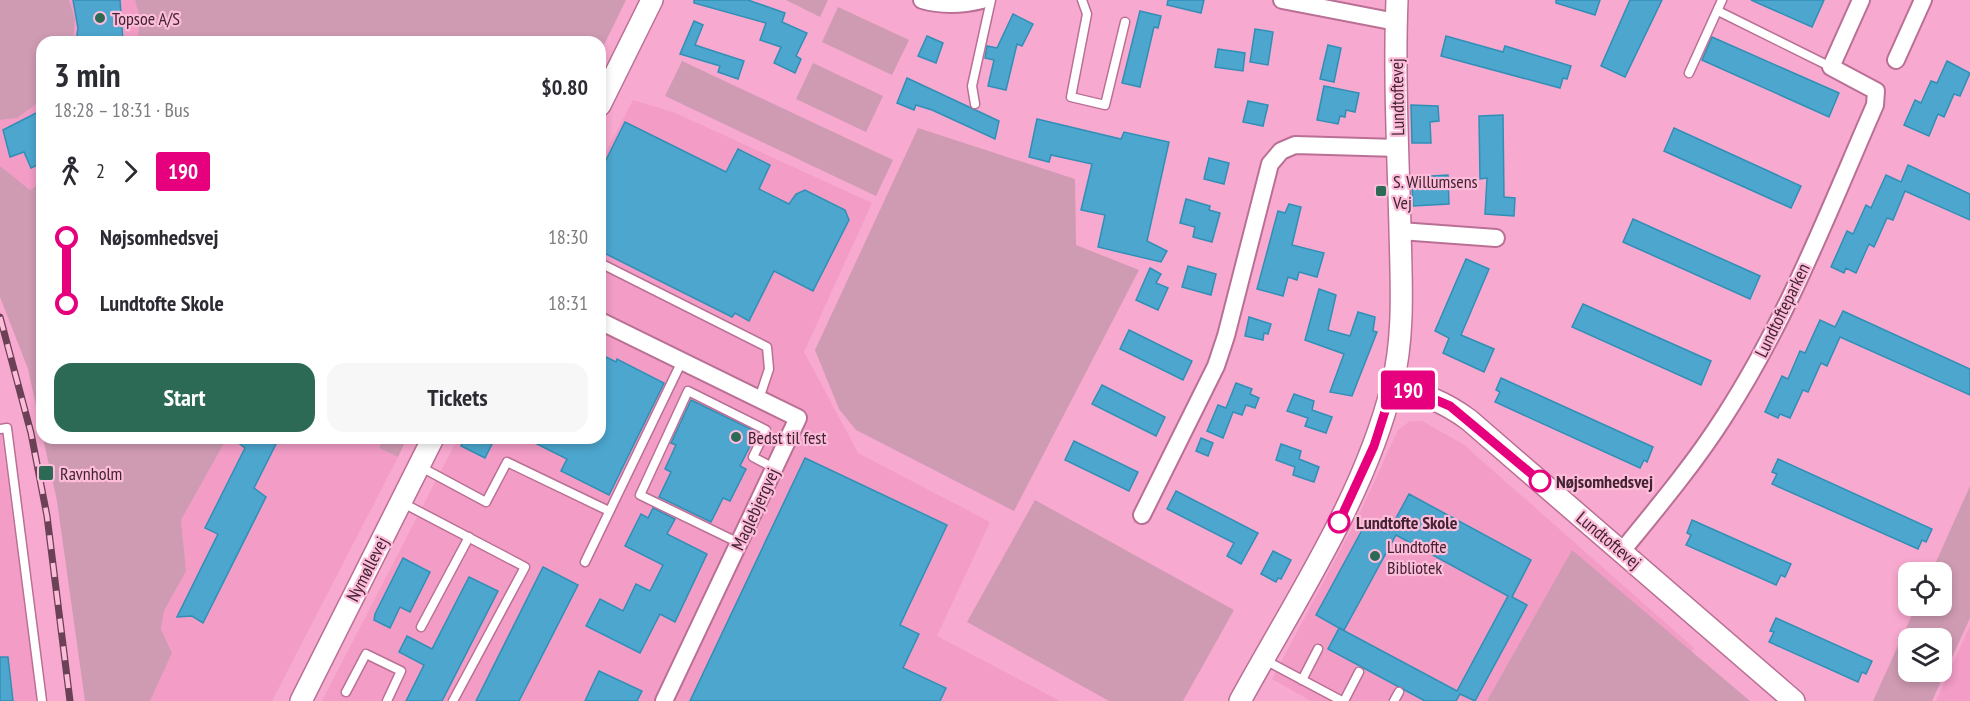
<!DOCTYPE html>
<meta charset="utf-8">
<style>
:root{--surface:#fff;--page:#f7f7f7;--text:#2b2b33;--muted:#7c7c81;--accent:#2c6a56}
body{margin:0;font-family:"PT Sans Narrow",sans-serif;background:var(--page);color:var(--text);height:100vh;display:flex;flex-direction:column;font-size:22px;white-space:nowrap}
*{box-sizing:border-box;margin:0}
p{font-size:20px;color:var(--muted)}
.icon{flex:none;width:33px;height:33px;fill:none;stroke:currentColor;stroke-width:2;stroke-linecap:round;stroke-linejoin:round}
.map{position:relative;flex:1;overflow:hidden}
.side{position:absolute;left:36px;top:36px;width:570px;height:408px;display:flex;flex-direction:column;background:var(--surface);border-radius:18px;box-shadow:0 3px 9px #0003}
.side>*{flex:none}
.badge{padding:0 12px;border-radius:4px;font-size:21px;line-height:39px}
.buttons{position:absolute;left:1898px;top:562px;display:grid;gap:12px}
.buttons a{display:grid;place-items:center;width:54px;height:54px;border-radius:12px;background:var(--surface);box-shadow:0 3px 9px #0003;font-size:30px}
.map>.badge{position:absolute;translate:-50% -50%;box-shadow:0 0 0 3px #fff}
.legs{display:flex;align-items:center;gap:9px;height:66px;padding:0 18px;font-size:20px}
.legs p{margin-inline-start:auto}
.summary{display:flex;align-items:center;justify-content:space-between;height:102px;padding:0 18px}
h1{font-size:33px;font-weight:800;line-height:45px}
.action{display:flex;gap:12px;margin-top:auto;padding:12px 18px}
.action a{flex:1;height:69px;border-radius:18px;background:var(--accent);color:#fff;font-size:24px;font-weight:800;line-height:69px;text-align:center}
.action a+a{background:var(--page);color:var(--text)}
ul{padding:0 18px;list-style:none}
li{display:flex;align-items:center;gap:21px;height:66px;font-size:22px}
li i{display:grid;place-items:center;width:9px;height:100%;margin:0 8px;background:currentColor}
li i::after{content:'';width:15px;height:15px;margin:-8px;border:4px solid;border-radius:50%;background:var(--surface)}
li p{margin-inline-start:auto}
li:first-child i{background:linear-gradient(#0000 50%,currentColor 0)}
li:last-child i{background:linear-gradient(currentColor 50%,#0000 0)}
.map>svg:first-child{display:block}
.built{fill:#f29cc6}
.green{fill:#cf9bb3;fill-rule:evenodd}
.building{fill:#4ca6ce;stroke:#318fb6;stroke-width:1.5;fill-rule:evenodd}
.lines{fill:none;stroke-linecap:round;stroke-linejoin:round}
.service-casing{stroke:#ba7094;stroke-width:11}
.minor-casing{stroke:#ba7094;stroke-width:20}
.tertiary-casing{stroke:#ba7094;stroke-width:24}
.service{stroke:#fff;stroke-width:8}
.minor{stroke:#fff;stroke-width:16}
.tertiary{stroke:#fff;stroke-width:21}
.rail-casing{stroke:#6b4155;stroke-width:7}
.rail{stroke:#fdbcda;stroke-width:4.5;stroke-dasharray:14;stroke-linecap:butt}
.line-1-casing{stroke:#fff;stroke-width:14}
.line-1{stroke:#e6007e;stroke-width:9}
.poi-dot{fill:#2c6a56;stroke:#fdbcda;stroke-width:2}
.stop-1-dot{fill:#fff;stroke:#e6007e;stroke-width:3}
.labels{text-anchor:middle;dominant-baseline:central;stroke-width:4.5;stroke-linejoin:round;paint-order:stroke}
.poi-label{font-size:18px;fill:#422332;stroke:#fdbcda;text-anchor:start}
.street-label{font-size:18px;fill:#422332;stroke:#fdbcda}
.stop-label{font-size:18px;font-weight:bold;fill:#422332;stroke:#fdbcda;text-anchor:start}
</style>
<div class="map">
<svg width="1970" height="701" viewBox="0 0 1970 701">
<rect width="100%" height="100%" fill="#f8a9cf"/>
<g class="built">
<polygon points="69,0 135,0 140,18 137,42 73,42 75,19"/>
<polygon points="42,100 42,182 30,190 0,166 0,120 17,118"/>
<polygon points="633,100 673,112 872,203 804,352 858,453 990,522 937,636 1060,701 322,701 458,438 600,438 600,163"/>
<polygon points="1410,421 1422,421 1463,444 1694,648 1662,701 1311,701 1272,679 1359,515 1398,430"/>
<polygon points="0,423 37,701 0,701"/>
<polygon points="227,438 384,438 380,448 398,457 272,701 150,701 172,653 161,629 164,611 186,571 181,520"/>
<polygon points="1970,626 1970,701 1936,701"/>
</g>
<g class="green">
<polygon points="0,0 69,0 75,19 73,42 42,42 42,100 17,118 0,120"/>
<polygon points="135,0 626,0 600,53 600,42 137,42 140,18"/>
<polygon points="786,0 828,0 820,17"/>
<polygon points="838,7 909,40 892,75 822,42"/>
<polygon points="682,61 893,160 876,196 665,96"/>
<polygon points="813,63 883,96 866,132 796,99"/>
<polygon points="918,128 1075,179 1076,245 1139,270 1014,511 856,430 839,409 815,350"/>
<polygon points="0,166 30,190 42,182 42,433 28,369 0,297"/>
<polygon points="43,438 227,438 181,520 186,571 164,611 161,629 172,653 150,701 85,701 57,501"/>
<polygon points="384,438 407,438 398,457 379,448"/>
<path d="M1970,486V618L1932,701H1873L1916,606H1941V573H1931ZM1908,639H1941V672H1908Z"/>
<polygon points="1035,500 1234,610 1183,701 1109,701 967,622"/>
<polygon points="1572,550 1750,701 1487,701"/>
</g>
<g class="building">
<polygon points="73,0 120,0 123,42 76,42 78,28"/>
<polygon points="694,0 748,0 785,13 782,22 807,33 796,56 801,59 795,73 774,63 781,47 760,40 766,23 694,3"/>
<polygon points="1168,0 1204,0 1201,13 1167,5"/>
<polygon points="1556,0 1600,0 1595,15 1556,3"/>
<polygon points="1630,0 1662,0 1625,77 1601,66"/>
<polygon points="1751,0 1824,0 1812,27"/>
<polygon points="1140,11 1161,16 1158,28 1154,27 1140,87 1122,83"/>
<polygon points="1013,14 1033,24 1022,46 1017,44 1006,90 988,86 994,60 985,58 987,46 997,48"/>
<polygon points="694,21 703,25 695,45 744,61 738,79 718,72 720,66 680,54"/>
<polygon points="1255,29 1273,32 1268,65 1250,62"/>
<polygon points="927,36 943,43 936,63 918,56"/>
<polygon points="1446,36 1503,52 1505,46 1571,66 1567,79 1563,78 1560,88 1441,56"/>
<polygon points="1712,37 1839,93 1829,117 1702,60"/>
<polygon points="1328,45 1341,48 1334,82 1320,79"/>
<polygon points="1218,49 1245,53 1243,71 1215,67"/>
<polygon points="1947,61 1970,73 1960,96 1954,94 1944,117 1938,114 1929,136 1904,125 1915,100 1921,103 1931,81 1937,83"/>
<polygon points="907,78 999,121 995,139 932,110 916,105 914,110 897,103"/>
<polygon points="1324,86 1359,93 1355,112 1346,110 1345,117 1340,116 1338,124 1317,120"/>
<polygon points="1248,101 1268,105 1263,126 1243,122"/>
<polygon points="1411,105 1438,106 1439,121 1430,122 1431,143 1412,143"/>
<polygon points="42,110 42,163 31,168 24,152 10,157 3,130"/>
<polygon points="1503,115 1504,197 1515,198 1514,216 1485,214 1487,178 1480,179 1479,116"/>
<polygon points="1037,119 1121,139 1124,132 1169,142 1147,241 1167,251 1161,262 1098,247 1105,215 1081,210 1092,164 1051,155 1049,162 1029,157"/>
<polygon points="625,122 726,172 738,149 770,165 759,189 789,204 796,194 805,190 845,210 849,220 813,291 774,271 749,321 735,313 732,317 600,251 600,172"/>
<polygon points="1674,128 1801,186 1791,208 1664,151"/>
<polygon points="1209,158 1229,163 1224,184 1204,179"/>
<polygon points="1908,165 1970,194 1970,220 1905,191 1893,220 1887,218 1874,247 1869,244 1856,273 1846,268 1844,273 1831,267 1847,231 1853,234 1866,205 1871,208 1886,175 1901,182"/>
<polygon points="1448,175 1449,204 1413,206 1412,186 1432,185 1432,176"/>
<polygon points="1186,199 1210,206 1209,210 1220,213 1212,242 1193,237 1195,227 1180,223"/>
<polygon points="1289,204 1301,207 1292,245 1324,253 1317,277 1299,272 1297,280 1288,277 1283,296 1257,289 1278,211 1285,213"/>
<polygon points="1633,219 1760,276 1750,299 1623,242"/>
<polygon points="1466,259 1489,269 1461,335 1494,349 1484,372 1443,353 1449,338 1435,331"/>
<polygon points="1188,266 1216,274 1211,295 1182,287"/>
<polygon points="1150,268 1161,274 1156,283 1168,288 1158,310 1136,300"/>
<polygon points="1319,289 1336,295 1328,330 1350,336 1358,312 1375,317 1373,331 1377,332 1352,396 1330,392 1344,354 1305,340"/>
<polygon points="1583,304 1711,361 1701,385 1572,327"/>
<polygon points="1843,311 1970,369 1970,395 1840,337 1827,366 1821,363 1808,392 1803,390 1790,418 1780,414 1778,418 1765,412 1782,376 1788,379 1800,351 1805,353 1820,320 1835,327"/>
<polygon points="1249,317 1271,324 1268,334 1264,333 1263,340 1245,336"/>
<polygon points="1129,330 1192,361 1183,380 1120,349"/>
<polygon points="600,354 616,362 617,359 664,383 609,495 561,471 567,459 525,438 600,438"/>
<polygon points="1501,378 1653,447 1647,462 1644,460 1640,468 1495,402 1500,392 1496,390"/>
<polygon points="1236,383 1252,389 1250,394 1259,398 1255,408 1246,405 1242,415 1233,412 1223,438 1207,431 1218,405 1226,408"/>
<polygon points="1102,385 1165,417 1156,436 1092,404"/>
<polygon points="1294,394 1314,401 1312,410 1332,417 1326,433 1305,426 1308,418 1287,411"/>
<polygon points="691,400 757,432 740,466 746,469 730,501 723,498 711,522 659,497 671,472 665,469 676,445 671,443"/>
<polygon points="232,438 279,438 254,488 266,497 203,623 192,616 177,617 218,534 205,528 245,448"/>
<polygon points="465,438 495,438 485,458 461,446"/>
<polygon points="1201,438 1213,443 1208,456 1196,451"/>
<polygon points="1074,441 1138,472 1129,491 1065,460"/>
<polygon points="1281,444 1301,451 1299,459 1319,467 1314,482 1293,475 1295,467 1276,460"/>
<polygon points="805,458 947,525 900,625 919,634 903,668 946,688 940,701 690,701"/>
<polygon points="1778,459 1932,529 1926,542 1922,540 1918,549 1772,484 1777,474 1772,472"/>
<polygon points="1176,491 1258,533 1241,564 1227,556 1234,543 1167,509"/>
<path d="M1409,494L1531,560L1512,597L1527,605L1475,701L1460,694L1456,701H1425L1328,649L1339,628L1316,615L1368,519L1389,531ZM1396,535L1508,596L1457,691L1339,628L1344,630Z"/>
<polygon points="653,508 675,519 667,534 707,554 675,622 660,614 640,653 586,626 600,599 623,611 636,584 650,591 663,565 625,546 641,514 648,518"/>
<polygon points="1692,520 1791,564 1785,577 1781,575 1776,585 1686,545 1691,535 1687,533"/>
<polygon points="1273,551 1291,560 1281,579 1278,578 1276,582 1261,574"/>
<polygon points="403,558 430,572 410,612 400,607 390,628 374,620 375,614"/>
<polygon points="543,567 578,585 519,701 476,701"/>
<polygon points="469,577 498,591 442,701 406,701 424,665 399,652 407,636 432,649"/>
<polygon points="1776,618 1872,661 1866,674 1862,672 1858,682 1769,642 1774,632 1770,631"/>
<polygon points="0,657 8,657 13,701 0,701"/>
<polygon points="599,671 642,691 637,701 585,701"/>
</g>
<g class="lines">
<defs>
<g id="service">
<polyline points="1082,0 1087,14 1071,97 1105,105 1125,22"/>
<polyline points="1718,11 1831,67"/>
<polyline points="1689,73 1722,0"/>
<polyline points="975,104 972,86 991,0"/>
<polyline points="600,263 767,347 769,369 759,399"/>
<polyline points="0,429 7,428 42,701"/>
<polyline points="419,466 486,502 507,462 609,511"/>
<polyline points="401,502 525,567 453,701"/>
<polyline points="739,543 640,495 688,391 766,430 753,457 774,468"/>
<polyline points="585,562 682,361"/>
<polyline points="421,627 469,537"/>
<polyline points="1263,659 1342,701"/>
<polyline points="1302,680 1318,649"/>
<polyline points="346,692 366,654 401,671 387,701"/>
<polyline points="1344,701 1359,672"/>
<polyline points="1394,701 1399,692"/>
</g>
<g id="minor">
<path d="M922,0C943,6 962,5 982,0"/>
<polyline points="1282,0 1396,22"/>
<polyline points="1896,60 1923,0"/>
<polyline points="1400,231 1496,238"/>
<polyline points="600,321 798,418 664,701"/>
<polyline points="1142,515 1216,366 1226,336 1270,164 1281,151 1295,145 1398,148"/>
<path d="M1622,551C1658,507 1694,464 1724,417C1787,320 1829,210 1875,105L1876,91L1831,67L1861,0"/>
</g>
<g id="tertiary">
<polyline points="600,105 652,0"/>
<path d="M1393,386C1421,393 1445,402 1469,420L1794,701"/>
<polyline points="301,701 433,438"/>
<path d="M1240,701C1294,602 1365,496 1392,386C1405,335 1401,280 1400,228C1398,152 1394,76 1397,0"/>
</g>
</defs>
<use href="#service" class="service-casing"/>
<use href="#minor" class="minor-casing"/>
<use href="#tertiary" class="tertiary-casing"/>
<use href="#service" class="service"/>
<use href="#minor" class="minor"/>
<use href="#tertiary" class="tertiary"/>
<defs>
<polyline id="rail" points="0,317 31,433 47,516 70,701"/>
</defs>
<use href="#rail" class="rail-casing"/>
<use href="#rail" class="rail"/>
</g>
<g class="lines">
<defs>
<polyline id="line-1" points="1339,522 1374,446 1393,386 1417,392 1450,406 1540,481"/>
</defs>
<use href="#line-1" class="line-1-casing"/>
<use href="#line-1" class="line-1"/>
</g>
<g class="poi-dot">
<circle cx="100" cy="18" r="6"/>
<rect x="1375" y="185" width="12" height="12" rx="3"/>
<circle cx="736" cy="437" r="6"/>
<rect x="38" y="465" width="16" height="16" rx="3"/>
<circle cx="1375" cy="556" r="6"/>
</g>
<g class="stop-1-dot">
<circle cx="1540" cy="481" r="10"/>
<circle cx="1339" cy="522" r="10"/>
</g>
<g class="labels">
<g class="poi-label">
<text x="112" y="18">Topsoe A/S</text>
<text x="1393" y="181">S. Willumsens<tspan x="1393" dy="21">Vej</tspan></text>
<text x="748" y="437">Bedst til fest</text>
<text x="60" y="473">Ravnholm</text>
<text x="1387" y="546">Lundtofte<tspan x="1387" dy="21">Bibliotek</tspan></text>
</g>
<g class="street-label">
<text transform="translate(1397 97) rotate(-91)">Lundtoftevej</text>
<text transform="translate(1782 310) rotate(-64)">Lundtofteparken</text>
<text transform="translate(755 509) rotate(-65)">Maglebjergvej</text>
<text transform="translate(1609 540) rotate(40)">Lundtoftevej</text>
<text transform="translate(367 569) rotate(-63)">Nymøllevej</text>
</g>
<g class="stop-label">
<text x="1556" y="481">Nøjsomhedsvej</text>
<text x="1356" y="522">Lundtofte Skole</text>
</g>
</g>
</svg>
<div class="buttons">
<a><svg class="icon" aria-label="locate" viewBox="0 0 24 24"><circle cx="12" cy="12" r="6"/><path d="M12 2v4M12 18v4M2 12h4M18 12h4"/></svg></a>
<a><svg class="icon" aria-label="layers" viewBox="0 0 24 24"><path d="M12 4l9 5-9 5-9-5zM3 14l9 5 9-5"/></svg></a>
</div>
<b class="badge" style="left:1408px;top:390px;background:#e6007e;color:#fff">190</b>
<section class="side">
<div class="summary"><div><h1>3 min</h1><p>18:28 – 18:31 · Bus</p></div><b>$0.80</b></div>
<div class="legs"><svg class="icon" aria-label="walk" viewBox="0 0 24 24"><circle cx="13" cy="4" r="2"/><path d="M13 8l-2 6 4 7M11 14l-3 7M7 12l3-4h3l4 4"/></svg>2<svg class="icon" aria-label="forward" viewBox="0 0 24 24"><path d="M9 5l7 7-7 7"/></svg><b class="badge" style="background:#e6007e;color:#fff">190</b></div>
<ul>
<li><i style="color:#e6007e"></i><b>Nøjsomhedsvej</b><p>18:30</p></li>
<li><i style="color:#e6007e"></i><b>Lundtofte Skole</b><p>18:31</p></li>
</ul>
<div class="action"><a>Start</a><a>Tickets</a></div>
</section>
</div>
